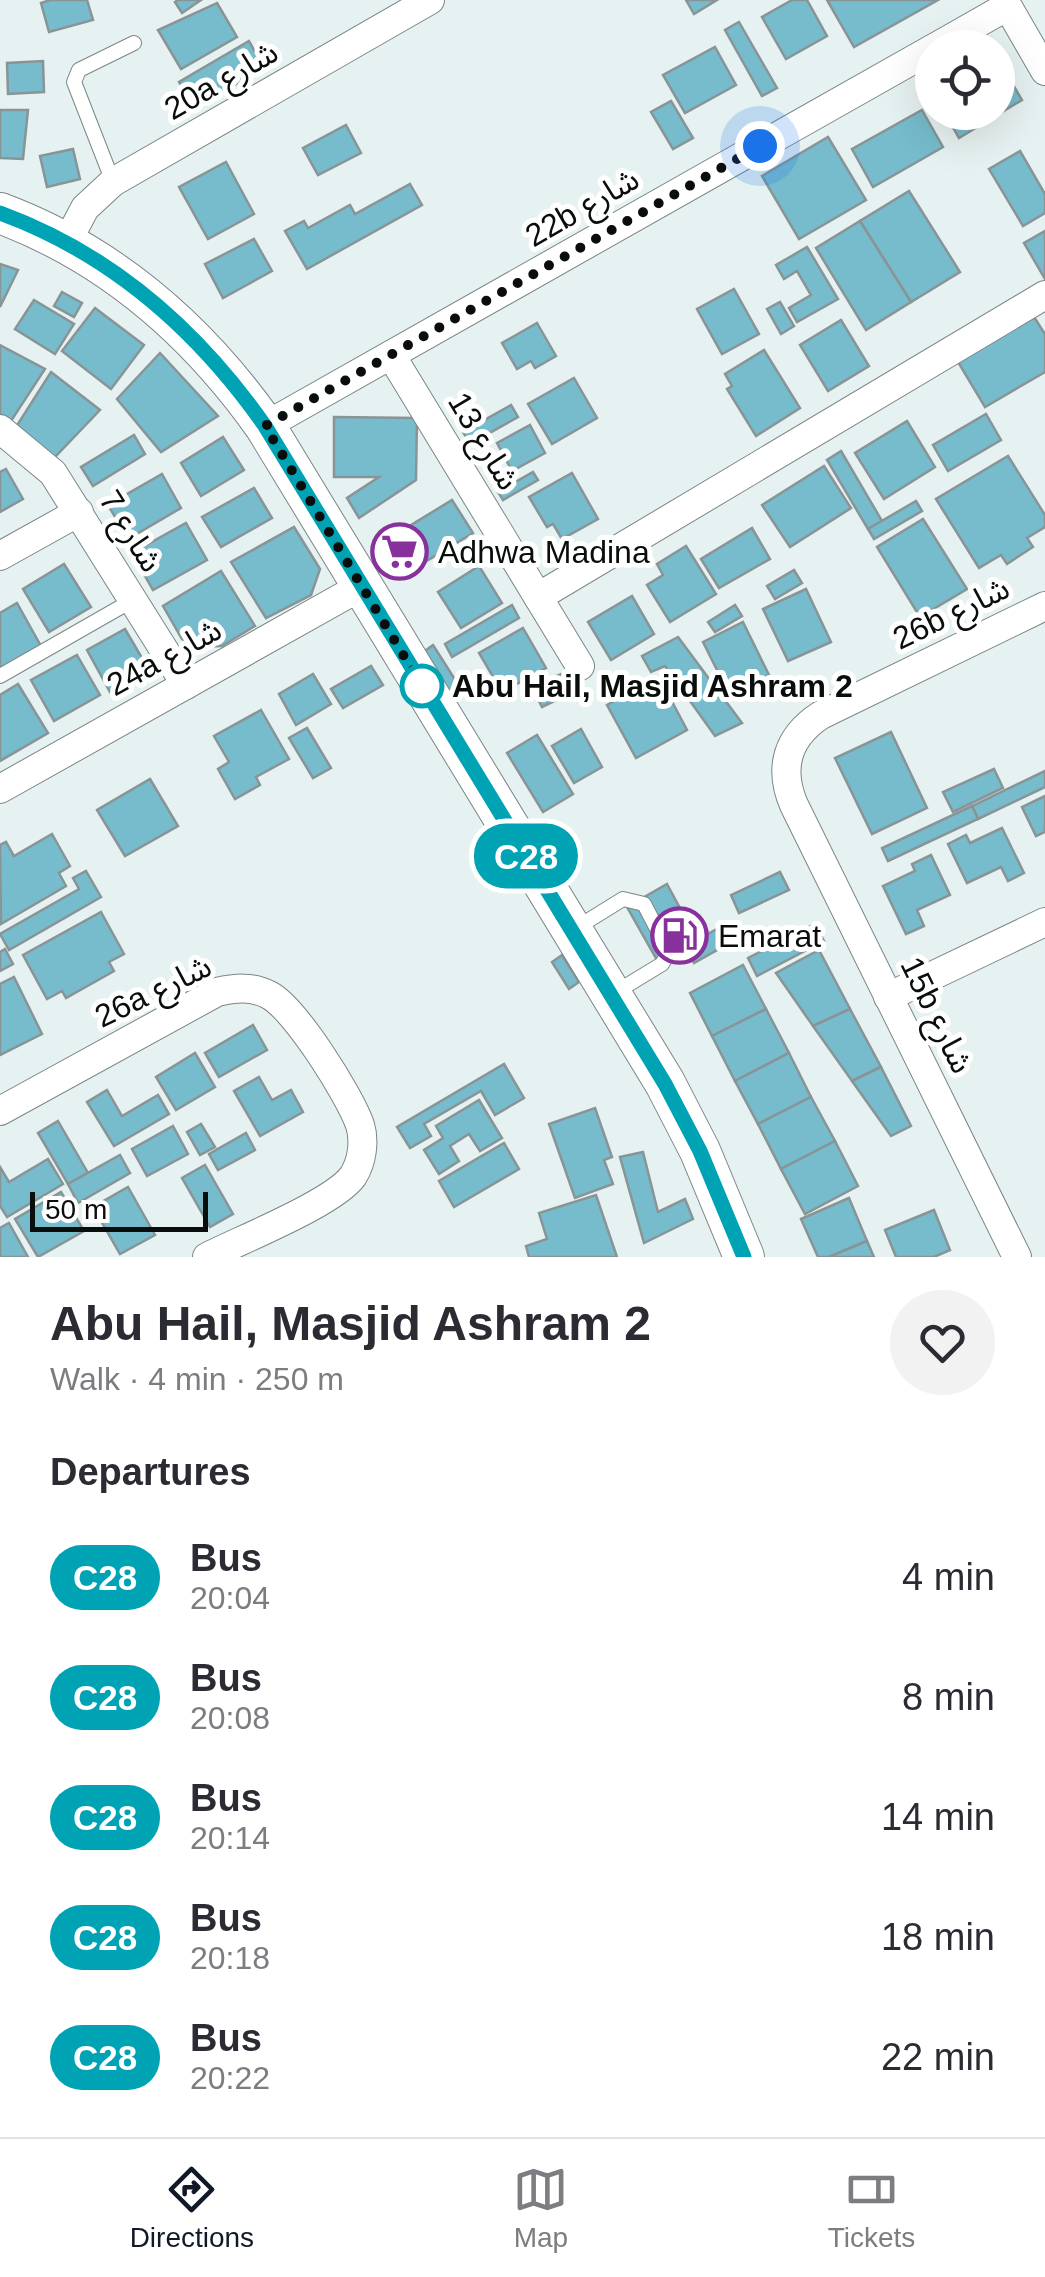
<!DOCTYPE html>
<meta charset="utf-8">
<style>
:root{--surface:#fff;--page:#f2f2f3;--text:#2b2b33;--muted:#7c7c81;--line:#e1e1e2;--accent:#111827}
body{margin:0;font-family:Arial,"Noto Sans Arabic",sans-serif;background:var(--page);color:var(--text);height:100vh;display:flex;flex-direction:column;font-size:38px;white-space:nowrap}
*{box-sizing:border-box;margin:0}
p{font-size:32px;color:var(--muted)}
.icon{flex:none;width:55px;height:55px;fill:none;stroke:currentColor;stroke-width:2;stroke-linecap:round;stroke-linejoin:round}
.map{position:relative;height:1257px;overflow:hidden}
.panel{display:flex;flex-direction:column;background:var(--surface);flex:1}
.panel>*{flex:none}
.badge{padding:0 20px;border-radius:32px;font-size:35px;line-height:65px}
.controls{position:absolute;left:915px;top:30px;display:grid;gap:20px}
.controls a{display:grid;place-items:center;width:100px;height:100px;border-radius:50%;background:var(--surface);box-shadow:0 10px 40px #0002;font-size:50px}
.scale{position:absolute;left:30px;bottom:25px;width:178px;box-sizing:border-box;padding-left:10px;border:5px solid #090d0c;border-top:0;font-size:28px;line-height:35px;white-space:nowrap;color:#090d0c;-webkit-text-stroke:8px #fff;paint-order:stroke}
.you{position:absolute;width:50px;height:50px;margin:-25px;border:8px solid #fff;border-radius:50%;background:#1a73e8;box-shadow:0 0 0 15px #1a73e833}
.map>.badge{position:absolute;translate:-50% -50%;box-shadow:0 0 0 5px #fff}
h2{padding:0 50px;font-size:38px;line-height:90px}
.round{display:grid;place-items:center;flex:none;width:105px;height:105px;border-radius:52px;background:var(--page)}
.head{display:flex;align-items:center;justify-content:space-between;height:170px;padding:0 50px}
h1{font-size:48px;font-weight:800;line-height:75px}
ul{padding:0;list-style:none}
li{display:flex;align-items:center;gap:30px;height:120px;padding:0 50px}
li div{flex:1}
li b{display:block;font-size:38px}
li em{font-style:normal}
li .badge{min-width:110px;font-weight:700;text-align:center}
.tab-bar{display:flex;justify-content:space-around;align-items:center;height:140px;border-top:2px solid var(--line);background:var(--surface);font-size:28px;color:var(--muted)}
.tab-bar a{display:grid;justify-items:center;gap:5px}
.tab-bar .selected{color:var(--accent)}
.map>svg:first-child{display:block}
.building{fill:#76bccd;stroke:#899497;stroke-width:2.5}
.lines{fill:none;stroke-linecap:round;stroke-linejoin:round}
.lane-casing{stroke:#7b8685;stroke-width:16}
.street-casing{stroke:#7b8685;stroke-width:30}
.secondary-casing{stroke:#7b8685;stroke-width:42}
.lane{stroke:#fff;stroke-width:14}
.street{stroke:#fff;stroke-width:28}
.secondary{stroke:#fff;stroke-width:40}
.line-casing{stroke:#fff;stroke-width:22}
.line{stroke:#00a3b4;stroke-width:15}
.walk{stroke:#090d0c;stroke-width:10;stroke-dasharray:0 18}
.stop-dot{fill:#fff;stroke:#00a3b4;stroke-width:5}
.labels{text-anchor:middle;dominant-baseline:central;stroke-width:10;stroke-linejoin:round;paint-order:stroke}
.street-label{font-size:32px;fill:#090d0c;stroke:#fff}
.poi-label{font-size:32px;fill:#090d0c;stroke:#fff;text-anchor:start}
.stop-label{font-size:32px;font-weight:bold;fill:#090d0c;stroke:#fff;text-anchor:start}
</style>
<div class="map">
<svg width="1045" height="1257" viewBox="0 0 1045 1257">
<rect width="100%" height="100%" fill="#e6f2f1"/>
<g class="building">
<polygon points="50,0 87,0 93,20 49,32 41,3"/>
<polygon points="178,0 201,0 182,13 175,2"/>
<polygon points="686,0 717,0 694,14"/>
<polygon points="792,0 807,0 827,36 786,59 762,17"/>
<polygon points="827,0 938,0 854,47"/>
<polygon points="217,3 237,37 181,69 158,30"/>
<polygon points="739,22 777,88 762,96 725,30"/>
<polygon points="249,41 264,68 195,108 179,82"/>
<polygon points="715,47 736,85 685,113 663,75"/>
<polygon points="998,59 1022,100 959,138 944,112 998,112"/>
<polygon points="43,61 44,92 8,94 7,63"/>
<polygon points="671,101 693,138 673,149 651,112"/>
<polygon points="0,110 28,110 23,159 0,158"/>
<polygon points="922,110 943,147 873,187 852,149"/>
<polygon points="346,125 361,153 318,175 303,148"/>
<polygon points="828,137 866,200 799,239 762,176"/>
<polygon points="73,149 80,179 47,187 40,156"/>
<polygon points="1020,151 1045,194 1045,213 1023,226 989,169"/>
<polygon points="226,162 254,214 208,239 179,187"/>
<polygon points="410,184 422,205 307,269 285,231 304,221 308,228 350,205 355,214"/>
<polygon points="909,191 960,272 911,302 860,221"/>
<polygon points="860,221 911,302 866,330 816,248"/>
<polygon points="1045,231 1045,279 1024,243"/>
<polygon points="254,239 272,271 223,298 205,264"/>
<polygon points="807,247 838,299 797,322 789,308 811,295 797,271 784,279 776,265"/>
<polygon points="0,264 18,270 0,307"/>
<polygon points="734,289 759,334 722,354 697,309"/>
<polygon points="62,292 82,303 74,317 54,306"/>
<polygon points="34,300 74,324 55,354 15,329"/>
<polygon points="780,302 794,326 781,334 767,309"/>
<polygon points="95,308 144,345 111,389 62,351"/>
<polygon points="1034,317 1045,334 1045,372 985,407 958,362"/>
<polygon points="841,320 869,366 828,391 800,345"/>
<polygon points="537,323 556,356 535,368 531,361 517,369 502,343"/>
<polygon points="0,345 45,369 7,427 0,423"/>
<polygon points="764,350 800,408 756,436 727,389 732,386 725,374"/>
<polygon points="160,353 218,416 161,452 117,399"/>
<polygon points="51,372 100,410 54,458 16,427"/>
<polygon points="574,378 597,418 552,444 528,404"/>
<polygon points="511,405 518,417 470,444 463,432"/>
<polygon points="986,414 1001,440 948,471 933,445"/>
<polygon points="334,417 417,418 416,480 359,518 347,498 379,477 334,477"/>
<polygon points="907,421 935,467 884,499 855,453"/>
<polygon points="530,425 545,453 512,471 497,443"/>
<polygon points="134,435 145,454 93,486 81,467"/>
<polygon points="223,437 244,470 201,496 181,463"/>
<polygon points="841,451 882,521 868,529 827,460"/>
<polygon points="1008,456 1045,515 1045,527 1027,538 1033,547 1007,564 1001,555 979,568 936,499"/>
<polygon points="824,466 851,508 790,547 762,505"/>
<polygon points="6,469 23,499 0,512 0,472"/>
<polygon points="499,471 507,486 498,492 490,476"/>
<polygon points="533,472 538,480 503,500 498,492"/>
<polygon points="572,473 598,519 562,539 553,524 547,527 529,497"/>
<polygon points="162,474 181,508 128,539 108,505"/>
<polygon points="254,488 272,518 221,547 202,517"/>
<polygon points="452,500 473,533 400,577 380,544"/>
<polygon points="916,501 922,511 874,539 868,529"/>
<polygon points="923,519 967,589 920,617 877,547"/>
<polygon points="186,523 207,560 153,590 132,553"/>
<polygon points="294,527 320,569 311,595 266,618 231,562"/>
<polygon points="752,528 770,559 719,588 701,559"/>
<polygon points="686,546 716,594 670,622 647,585 663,575 657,564"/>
<polygon points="64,564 91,607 49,632 23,589"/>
<polygon points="479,566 502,603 461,628 438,592"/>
<polygon points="794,570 802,583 775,599 767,586"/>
<polygon points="221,571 255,626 222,646 195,647 182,639 163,606"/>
<polygon points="806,589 831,642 788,661 763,609"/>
<polygon points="632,596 654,634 611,660 588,622"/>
<polygon points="17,603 42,648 0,670 0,613"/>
<polygon points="512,605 519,618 452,657 445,644"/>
<polygon points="735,605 742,616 715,632 708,622"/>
<polygon points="743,622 769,675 729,694 703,642"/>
<polygon points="523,628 546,668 502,692 479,653"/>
<polygon points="125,629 149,670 110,692 87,650"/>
<polygon points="678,637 742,723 715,736 665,666 651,672 642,656"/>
<polygon points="433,645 463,692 452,699 422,653"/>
<polygon points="77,655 100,695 54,721 31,680"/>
<polygon points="371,666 383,685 343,708 331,689"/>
<polygon points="313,674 331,704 296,725 279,694"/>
<polygon points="561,674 571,693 542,707 537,697 559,686 554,677"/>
<polygon points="659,677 687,730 636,758 607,705"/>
<polygon points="18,684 48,733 0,761 0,695"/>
<polygon points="261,710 289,759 256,777 260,785 235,799 218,769 229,762 214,736"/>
<polygon points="307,728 331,768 313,778 289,738"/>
<polygon points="581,729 602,767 574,783 552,746"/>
<polygon points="891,732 927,808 872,834 835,758"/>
<polygon points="537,735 573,794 543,812 507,753"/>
<polygon points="994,769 1003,788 953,812 943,792"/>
<polygon points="1045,771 1045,787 978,819 972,806"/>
<polygon points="150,779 178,826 125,856 97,810"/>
<polygon points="1045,796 1045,832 1036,836 1022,807"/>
<polygon points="972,806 978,819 888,861 882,848"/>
<polygon points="1002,828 1024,873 1008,881 1001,867 967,883 948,844 966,835 970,843"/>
<polygon points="52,834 70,866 59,873 66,886 1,924 0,845 6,842 14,856"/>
<polygon points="931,855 950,895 917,910 924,926 906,934 883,886 915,871 912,864"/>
<polygon points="86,871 101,897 9,950 0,934 79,889 73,878"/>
<polygon points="780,872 789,890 739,913 731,895"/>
<polygon points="667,884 696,938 657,960 627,907"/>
<polygon points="101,912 124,954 109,962 114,971 66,998 62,991 47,999 23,955"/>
<polygon points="815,924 824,941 757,976 748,958"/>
<polygon points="717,929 726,945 694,963 684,947"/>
<polygon points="5,949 13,964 0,971 0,952"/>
<polygon points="819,950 850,1009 813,1026 776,973"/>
<polygon points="562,955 579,982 569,989 552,962"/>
<polygon points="743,965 766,1009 712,1036 690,993"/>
<polygon points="14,977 42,1034 0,1055 0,984"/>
<polygon points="766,1009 789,1053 735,1081 712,1036"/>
<polygon points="850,1009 881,1067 852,1081 813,1026"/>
<polygon points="253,1025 267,1050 219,1077 205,1053"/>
<polygon points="195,1053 215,1087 176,1110 156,1077"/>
<polygon points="789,1053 811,1097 758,1124 735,1081"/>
<polygon points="504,1064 524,1098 495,1115 481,1091 424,1124 431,1136 410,1148 397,1127"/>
<polygon points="881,1067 911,1126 891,1136 852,1081"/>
<polygon points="259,1077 272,1100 291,1090 303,1112 260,1136 234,1091"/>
<polygon points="107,1090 122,1116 158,1095 169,1114 114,1146 87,1102"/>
<polygon points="811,1097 835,1141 781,1169 758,1124"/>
<polygon points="479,1100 502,1138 480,1151 469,1134 450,1146 459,1161 439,1174 424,1150 443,1138 436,1126"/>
<polygon points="595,1108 612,1157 604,1160 613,1184 575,1198 549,1124"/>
<polygon points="58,1121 88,1173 68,1184 38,1133"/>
<polygon points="201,1124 215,1147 200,1155 187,1132"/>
<polygon points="173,1126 188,1154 147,1176 132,1149"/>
<polygon points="246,1133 255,1150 218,1170 209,1154"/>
<polygon points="835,1141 858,1186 805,1214 781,1169"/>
<polygon points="504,1143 519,1169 454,1207 439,1181"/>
<polygon points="643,1152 658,1212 685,1199 693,1219 644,1243 620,1157"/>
<polygon points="120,1155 130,1173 78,1203 68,1184"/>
<polygon points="48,1159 63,1184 7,1217 0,1206 0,1167 9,1182"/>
<polygon points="205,1165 233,1214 210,1227 182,1178"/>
<polygon points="128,1187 155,1235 120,1254 93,1207"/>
<polygon points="61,1192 84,1231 38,1257 15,1219"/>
<polygon points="596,1195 617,1257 529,1257 526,1246 547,1239 539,1213"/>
<polygon points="849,1198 867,1241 829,1257 818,1257 801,1219"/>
<polygon points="934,1210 950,1250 934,1257 896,1257 885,1230"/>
<polygon points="9,1223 28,1257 0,1257 0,1228"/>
<polygon points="867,1241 874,1257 829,1257"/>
</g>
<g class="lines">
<defs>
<g id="lane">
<polyline points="113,182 74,82 79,70 134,43"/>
<polyline points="0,676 133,600"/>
<polyline points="573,930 623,899 644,904 669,952 662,964 616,992"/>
</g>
<g id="street">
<polyline points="1004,0 1045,71"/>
<polyline points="934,48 1006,7"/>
<polyline points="67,242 85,208 113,182 430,0"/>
<polyline points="391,355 580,666"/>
<polyline points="265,426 932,49"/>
<polyline points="0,429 53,473 186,685"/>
<polyline points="0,556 79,512"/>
<polyline points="538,597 1045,295"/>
<polyline points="0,789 362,586"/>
<polyline points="888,997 1045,922"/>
<path d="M0,1111L217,992C235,988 252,986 269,995C295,1008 350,1096 360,1125C365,1141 362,1162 353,1176C334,1203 240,1240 207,1257"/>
<path d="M1017,1257L794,805C778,768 787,737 821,715L1045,606"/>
</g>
<path id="secondary" d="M0,213C112,255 197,330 265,426L665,1083L700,1151L744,1257"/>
</defs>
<use href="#lane" class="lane-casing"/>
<use href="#street" class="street-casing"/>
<use href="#secondary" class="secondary-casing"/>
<use href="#lane" class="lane"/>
<use href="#street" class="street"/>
<use href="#secondary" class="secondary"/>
</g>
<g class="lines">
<defs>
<path id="line" d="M0,213C112,254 197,329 265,426L665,1084L700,1151L744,1257"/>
</defs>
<use href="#line" class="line-casing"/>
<use href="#line" class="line"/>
<polyline class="walk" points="422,686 265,426 760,146"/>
</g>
<defs>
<symbol id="supermarket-ring" viewBox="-11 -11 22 22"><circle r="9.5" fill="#fff" stroke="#88319d" stroke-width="1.5"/><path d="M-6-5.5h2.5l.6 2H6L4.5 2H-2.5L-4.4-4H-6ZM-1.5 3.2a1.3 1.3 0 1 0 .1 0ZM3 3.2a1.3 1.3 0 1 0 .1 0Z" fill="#88319d"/></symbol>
<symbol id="fuel-ring" viewBox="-11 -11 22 22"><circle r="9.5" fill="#fff" stroke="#88319d" stroke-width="1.5"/><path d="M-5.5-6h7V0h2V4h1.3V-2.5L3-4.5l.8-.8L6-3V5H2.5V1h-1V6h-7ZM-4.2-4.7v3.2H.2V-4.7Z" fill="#88319d"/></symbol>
</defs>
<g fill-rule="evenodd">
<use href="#supermarket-ring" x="368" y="520" width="63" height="63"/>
<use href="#fuel-ring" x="648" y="904" width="63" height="63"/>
</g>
<circle class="stop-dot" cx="422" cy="686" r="20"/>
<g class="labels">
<g class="street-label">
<text transform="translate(221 80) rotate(-30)">20a شارع</text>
<text transform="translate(582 207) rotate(-30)">22b شارع</text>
<text transform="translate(484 441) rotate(59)">شارع 13</text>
<text transform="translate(131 531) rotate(58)">شارع 7</text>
<text transform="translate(951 613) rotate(-26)">26b شارع</text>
<text transform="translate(164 657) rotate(-29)">24a شارع</text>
<text transform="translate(153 991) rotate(-26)">26a شارع</text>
<text transform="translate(937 1015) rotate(64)">15b شارع</text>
</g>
<g class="poi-label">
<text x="438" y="552">Adhwa Madina</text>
<text x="718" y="936">Emarat</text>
</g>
<g class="stop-label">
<text x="452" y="686">Abu Hail, Masjid Ashram 2</text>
</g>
</g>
</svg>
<div class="controls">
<a><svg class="icon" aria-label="locate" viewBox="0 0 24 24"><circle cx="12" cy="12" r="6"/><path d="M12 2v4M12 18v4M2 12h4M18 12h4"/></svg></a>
</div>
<div class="scale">50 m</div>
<div class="you" style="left:760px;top:146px"></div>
<b class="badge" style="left:526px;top:856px;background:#00a3b4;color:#fff">C28</b>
</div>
<section class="panel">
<div class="head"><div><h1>Abu Hail, Masjid Ashram 2</h1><p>Walk · 4 min · 250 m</p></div><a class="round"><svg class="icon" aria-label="heart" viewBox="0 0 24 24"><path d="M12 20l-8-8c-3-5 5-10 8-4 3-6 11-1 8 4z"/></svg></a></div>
<h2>Departures</h2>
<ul>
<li><span class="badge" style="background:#00a3b4;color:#fff">C28</span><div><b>Bus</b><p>20:04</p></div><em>4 min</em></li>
<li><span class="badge" style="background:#00a3b4;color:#fff">C28</span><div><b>Bus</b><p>20:08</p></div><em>8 min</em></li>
<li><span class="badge" style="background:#00a3b4;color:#fff">C28</span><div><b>Bus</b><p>20:14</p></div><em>14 min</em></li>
<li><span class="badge" style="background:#00a3b4;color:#fff">C28</span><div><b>Bus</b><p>20:18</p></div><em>18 min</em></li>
<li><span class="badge" style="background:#00a3b4;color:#fff">C28</span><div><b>Bus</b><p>20:22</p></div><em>22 min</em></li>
</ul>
</section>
<nav class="tab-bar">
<a class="selected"><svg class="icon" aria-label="directions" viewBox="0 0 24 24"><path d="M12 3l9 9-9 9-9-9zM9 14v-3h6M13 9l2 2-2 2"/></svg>Directions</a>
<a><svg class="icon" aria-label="map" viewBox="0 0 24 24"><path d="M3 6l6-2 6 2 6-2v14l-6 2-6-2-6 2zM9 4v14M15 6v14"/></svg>Map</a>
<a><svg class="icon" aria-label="tickets" viewBox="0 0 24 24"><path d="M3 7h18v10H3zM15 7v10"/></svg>Tickets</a>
</nav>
